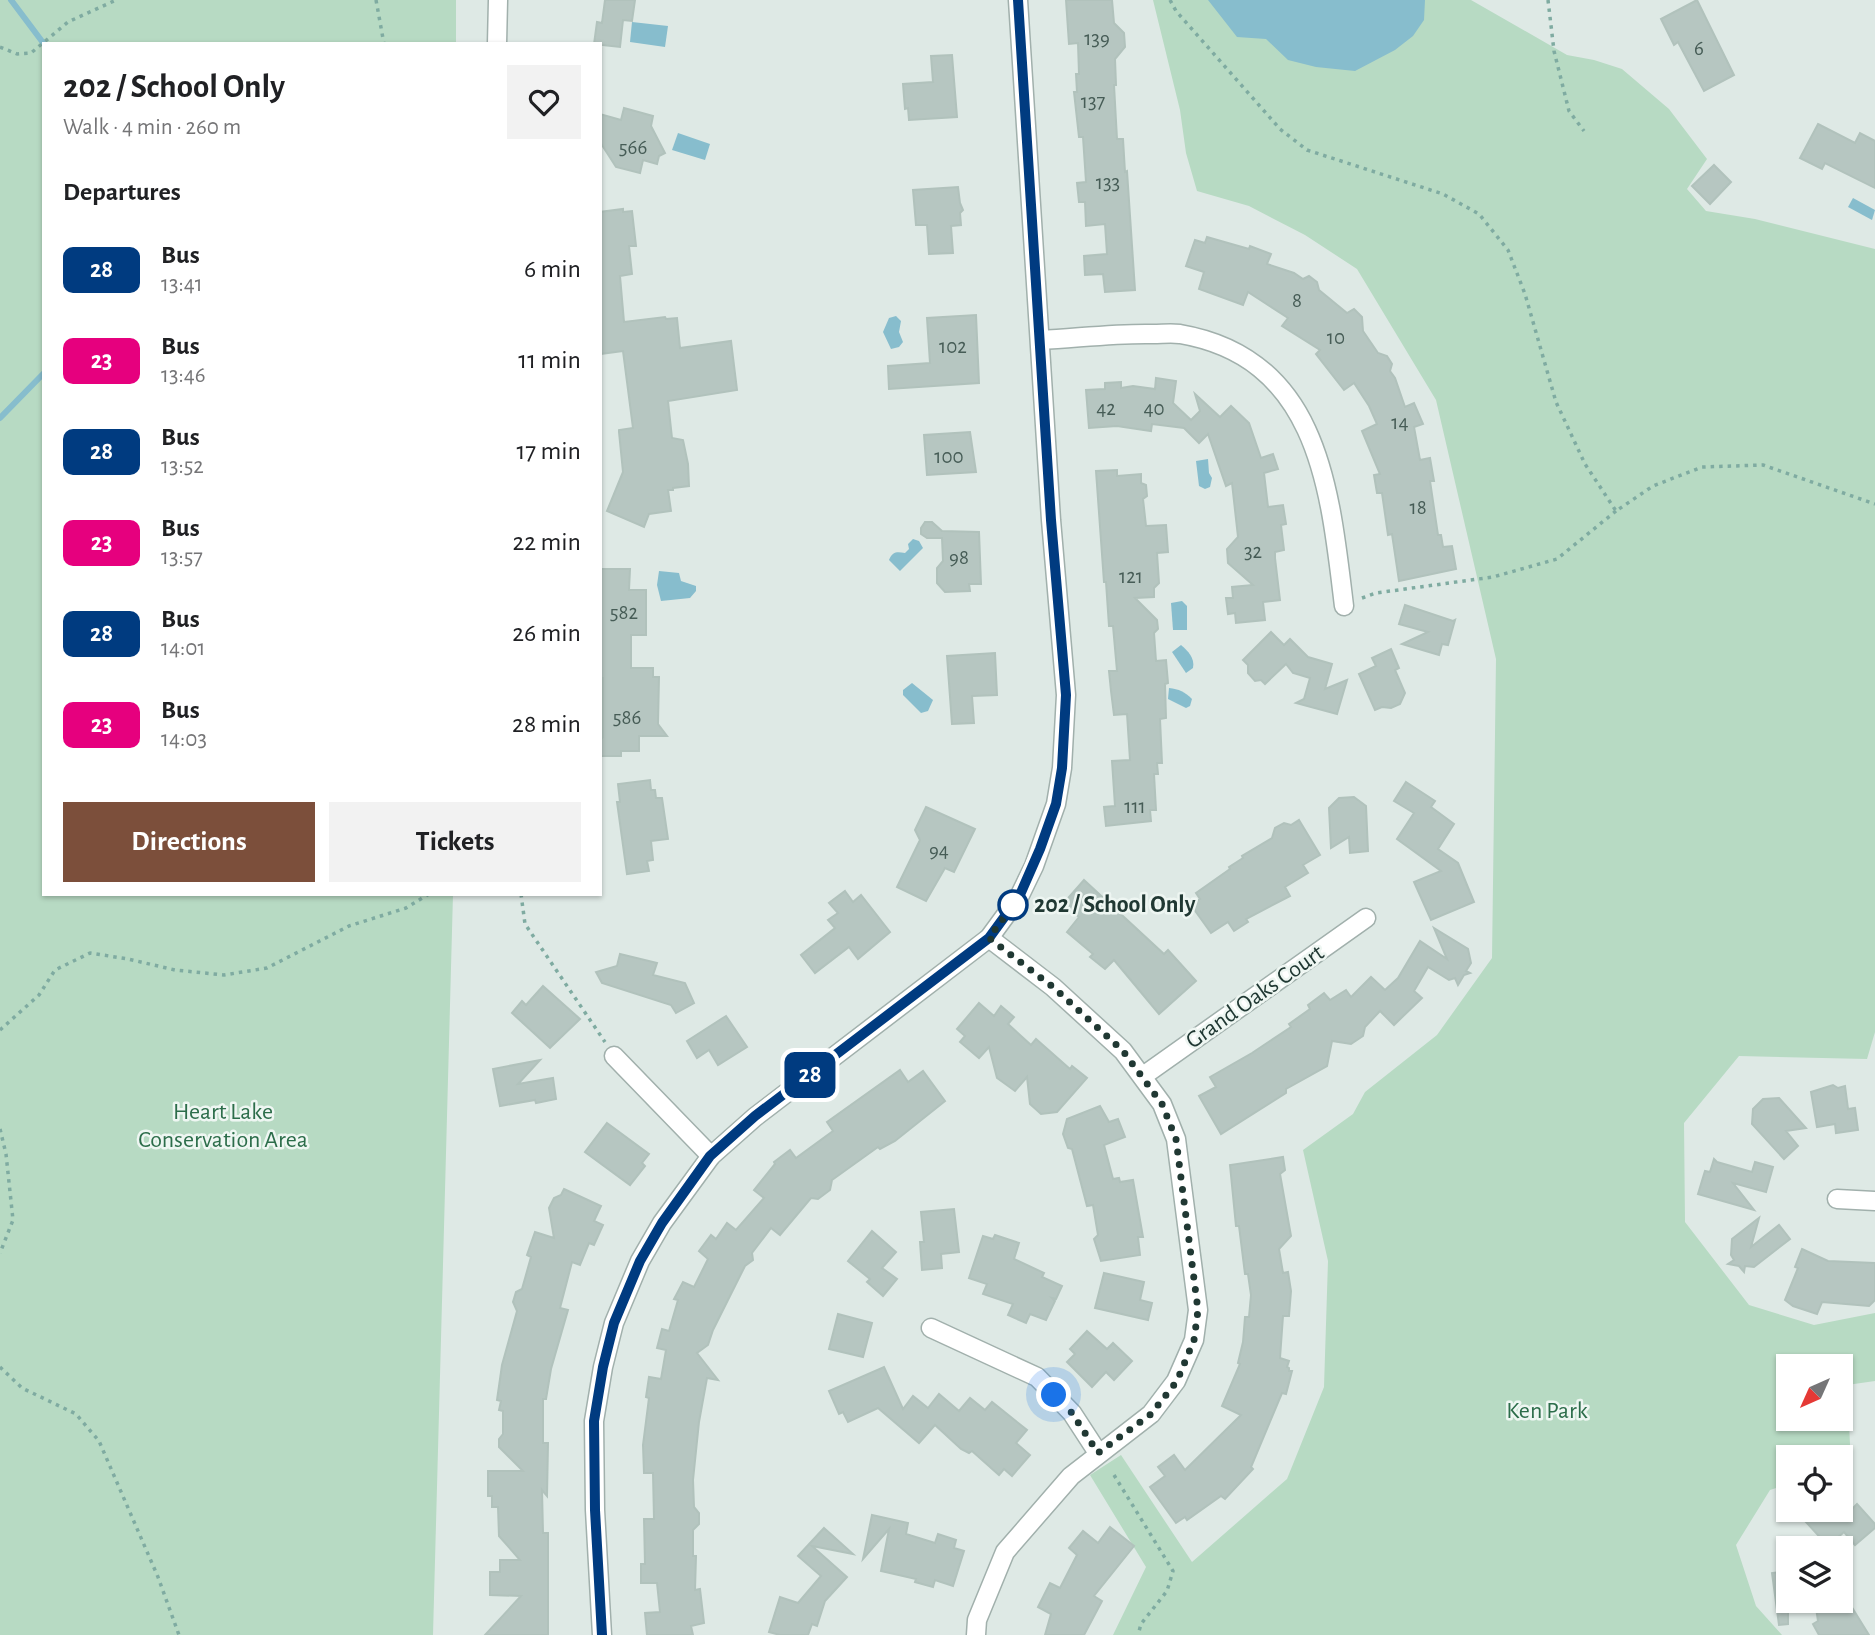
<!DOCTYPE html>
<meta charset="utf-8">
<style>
:root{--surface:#fff;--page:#f2f2f2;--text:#202124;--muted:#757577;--accent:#7c4f3b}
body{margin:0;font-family:"Alegreya Sans",sans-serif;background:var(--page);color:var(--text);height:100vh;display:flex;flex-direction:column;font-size:26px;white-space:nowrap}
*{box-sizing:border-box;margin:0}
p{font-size:23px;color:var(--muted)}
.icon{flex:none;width:38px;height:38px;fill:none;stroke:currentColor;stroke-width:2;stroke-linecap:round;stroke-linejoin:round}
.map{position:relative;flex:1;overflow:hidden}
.sheet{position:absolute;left:42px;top:42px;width:560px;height:854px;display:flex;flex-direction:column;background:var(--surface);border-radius:0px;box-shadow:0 2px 5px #0004}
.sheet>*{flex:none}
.badge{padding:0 14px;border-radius:10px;font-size:24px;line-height:46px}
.needle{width:46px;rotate:225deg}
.buttons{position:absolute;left:1776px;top:1354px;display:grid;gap:14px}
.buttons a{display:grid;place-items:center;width:77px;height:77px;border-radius:0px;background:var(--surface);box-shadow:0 2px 5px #0004;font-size:35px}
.you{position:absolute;width:35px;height:35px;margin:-18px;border:5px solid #fff;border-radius:50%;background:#1a73e8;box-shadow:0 0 0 10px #1a73e833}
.map>.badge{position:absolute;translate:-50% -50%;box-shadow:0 0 0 4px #fff}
h2{padding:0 21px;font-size:26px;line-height:63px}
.round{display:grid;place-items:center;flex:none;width:74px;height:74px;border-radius:0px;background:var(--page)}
.head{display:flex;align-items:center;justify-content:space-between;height:119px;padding:0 21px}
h1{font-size:33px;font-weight:700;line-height:52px}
.primary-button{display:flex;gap:14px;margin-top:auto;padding:14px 21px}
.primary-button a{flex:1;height:80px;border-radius:0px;background:var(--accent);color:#fff;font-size:28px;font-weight:700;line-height:80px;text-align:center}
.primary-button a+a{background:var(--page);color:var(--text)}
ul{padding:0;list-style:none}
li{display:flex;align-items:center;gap:21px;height:91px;padding:0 21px}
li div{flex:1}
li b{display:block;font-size:26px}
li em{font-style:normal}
li .badge{min-width:77px;font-weight:700;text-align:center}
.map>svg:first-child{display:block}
.green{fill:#b7dac3;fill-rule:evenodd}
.water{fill:#87bdcd}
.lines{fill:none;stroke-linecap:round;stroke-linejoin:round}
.stream{stroke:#87bdcd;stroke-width:6}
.building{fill:#b6c6c1;stroke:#b1c2bc;stroke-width:2}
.street-casing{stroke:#a1b0ac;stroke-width:21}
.path{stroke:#7faba1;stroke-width:3.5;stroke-dasharray:3.5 5;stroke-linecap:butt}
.street{stroke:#fff;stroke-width:18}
.line-casing{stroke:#fff;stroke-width:16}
.line{stroke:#003b80;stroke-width:10}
.walk{stroke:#203833;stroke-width:7;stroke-dasharray:0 12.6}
.stop-dot{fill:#fff;stroke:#003b80;stroke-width:3.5}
.labels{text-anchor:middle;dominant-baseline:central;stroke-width:5;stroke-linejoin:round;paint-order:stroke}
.number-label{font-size:21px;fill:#465c56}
.stop-label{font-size:24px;font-weight:bold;fill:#203833;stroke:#eef6f2;text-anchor:start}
.street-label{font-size:24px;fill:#203833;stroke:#eef6f2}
.park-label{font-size:24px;fill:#2c6d4a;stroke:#eef6f2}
</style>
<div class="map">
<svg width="1875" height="1635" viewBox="0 0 1875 1635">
<rect width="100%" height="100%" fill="#dee9e5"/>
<g class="green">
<polygon points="0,0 456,0 456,44 44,44 44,894 453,894 433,1635 0,1635"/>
<path d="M1153,0H1471L1567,55L1594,60L1622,69L1669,109L1707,159L1687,189L1706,211L1755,219L1875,249V1032L1867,1059L1739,1056L1684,1123L1685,1222L1749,1305L1814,1325L1875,1313V1381L1847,1385L1851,1464L1841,1467V1458H1788V1484L1770,1490L1736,1545L1756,1606L1782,1635H1113L1146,1567L1090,1475L1121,1455L1192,1562L1287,1479L1324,1387L1328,1261L1303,1150L1353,1114L1365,1092L1437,1035L1492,958L1496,659L1436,400L1357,269L1305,235L1249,206L1197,191L1186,153L1180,110ZM1788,1367H1841V1419H1788Z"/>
</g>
<g class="water">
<polygon points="1208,0 1425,0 1424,20 1413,36 1395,50 1355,71 1316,67 1288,60 1266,39 1237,37"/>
<polygon points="632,22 668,26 665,47 630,42"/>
<polygon points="678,133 710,144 705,160 672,150"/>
<polygon points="1853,198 1875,210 1872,220 1848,207"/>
<polygon points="896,316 901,321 899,332 903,342 899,347 891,349 883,332 889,318"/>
<polygon points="1208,459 1209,473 1212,478 1210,487 1205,489 1199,486 1196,461"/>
<path d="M913,539L919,541L923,548L900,571L889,560C893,551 897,552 905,553L909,549L908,544Z"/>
<polygon points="659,571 679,573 681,581 696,586 696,591 690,598 661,601 657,585"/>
<polygon points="1182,601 1187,606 1187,630 1173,630 1171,603"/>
<path d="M1181,645C1188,651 1195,658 1193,668L1186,673L1172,652Z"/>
<polygon points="912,683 933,700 928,711 921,713 903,695 903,690"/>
<path d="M1169,688C1179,689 1185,692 1192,699L1190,706L1186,708L1168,699Z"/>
</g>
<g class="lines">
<g class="stream">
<polyline points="11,0 44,44"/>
<polyline points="0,418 44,373"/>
</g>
</g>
<g class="building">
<polygon points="605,0 635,0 632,21 623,20 620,47 594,44 597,22 602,23"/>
<polygon points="1066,0 1112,0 1114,23 1124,33 1125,47 1115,59 1116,85 1114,85 1117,139 1123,139 1125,172 1127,171 1135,290 1105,292 1103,274 1085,275 1084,256 1107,254 1105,224 1086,226 1085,202 1079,202 1077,183 1086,182 1083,137 1079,137 1074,92 1077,92 1076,74 1079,74 1078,43 1069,44"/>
<polygon points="1697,0 1734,75 1704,91 1678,42 1674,45 1661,19"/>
<polygon points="952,55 957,117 909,120 908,108 905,109 903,84 933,82 931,56"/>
<polygon points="624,108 653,116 651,126 665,153 659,156 657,164 643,160 640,173 616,167 600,142 600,114 621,120"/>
<polygon points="1818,124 1855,143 1860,133 1875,141 1875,188 1825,163 1822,169 1800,158"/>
<polygon points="1714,165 1731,182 1710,204 1692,186"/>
<polygon points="958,187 960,203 963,210 960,213 961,225 951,226 953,253 929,254 927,225 916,225 913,190"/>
<polygon points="623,209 623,212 632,211 636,246 629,246 632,274 620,276 624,322 665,317 666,319 677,318 680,348 731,341 737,390 668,401 672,438 683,440 688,464 689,486 673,488 673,490 668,490 671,511 649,514 644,527 607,511 623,472 619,432 619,430 633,428 623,351 600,354 600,212"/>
<polygon points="1207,237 1249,249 1250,246 1271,254 1267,264 1294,273 1303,279 1309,276 1317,282 1319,290 1347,313 1354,309 1362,317 1363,331 1378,353 1387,356 1392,364 1390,371 1395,378 1405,407 1414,403 1423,424 1414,427 1420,460 1430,458 1434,481 1430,481 1438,535 1441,535 1443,547 1452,546 1456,569 1399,581 1392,534 1388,535 1382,493 1377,493 1374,475 1380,474 1362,431 1377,424 1369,406 1354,383 1344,390 1316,354 1320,350 1282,326 1288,318 1248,292 1243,305 1199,289 1204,272 1186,266 1195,240 1205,243"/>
<polygon points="976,315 979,383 889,389 888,366 930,363 927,318"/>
<polygon points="1156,378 1176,381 1173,403 1191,420 1200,411 1195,394 1220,417 1231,406 1249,423 1261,458 1273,454 1278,469 1264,473 1268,507 1283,505 1286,524 1281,525 1284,550 1275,552 1275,558 1280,600 1263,602 1265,620 1236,623 1235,613 1228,614 1226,598 1233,598 1232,587 1253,585 1228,563 1227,549 1238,537 1232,483 1226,486 1208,434 1199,443 1184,428 1152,424 1151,431 1117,426 1089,428 1086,390 1105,389 1105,383 1121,382 1121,388 1133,386 1155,389"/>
<polygon points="970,432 976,472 927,475 924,435"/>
<polygon points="1117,470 1117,476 1141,474 1141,483 1146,485 1147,496 1143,499 1146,526 1166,525 1168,552 1157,553 1159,583 1154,588 1154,597 1135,598 1157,620 1158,629 1154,633 1156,661 1166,660 1168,683 1165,684 1166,718 1160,719 1162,763 1157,763 1158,774 1154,774 1156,810 1150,810 1151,821 1106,826 1104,807 1115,806 1112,761 1130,760 1127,714 1114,715 1111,691 1109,671 1117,671 1113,626 1109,626 1106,582 1104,582 1096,471"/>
<polygon points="925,522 932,522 942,531 979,532 981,584 969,584 970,591 945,592 937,583 937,568 943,561 942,538 927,538 921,534 921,528"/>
<polygon points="600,569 630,569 629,590 646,590 646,635 631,635 631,668 653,668 653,677 659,677 658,724 667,736 639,736 639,751 621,751 621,756 600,756 600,740 603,737 603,678 600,678"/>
<polygon points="1405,605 1453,621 1455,620 1448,645 1442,644 1439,655 1402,644 1428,632 1399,624"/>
<polygon points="1271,632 1284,645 1290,639 1308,657 1332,664 1325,689 1347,680 1337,714 1296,703 1304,699 1310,678 1293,673 1286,664 1265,684 1261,680 1255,681 1248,673 1248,665 1243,660"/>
<polygon points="1391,649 1399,668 1395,670 1405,693 1400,704 1391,708 1382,707 1375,710 1359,674 1376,666 1372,658"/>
<polygon points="995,653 997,695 972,696 974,723 952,724 947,656"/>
<polygon points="650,780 651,790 655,790 656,798 662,798 668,839 651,841 653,860 647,861 649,871 627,874 617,802 620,802 618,784"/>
<polygon points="1406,782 1435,801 1431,807 1454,824 1438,849 1458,863 1474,902 1431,920 1414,882 1441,871 1397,839 1414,813 1394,801"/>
<polygon points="1354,797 1366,806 1368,851 1350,853 1349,837 1331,848 1329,808 1339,798"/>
<polygon points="926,807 975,829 954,872 945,868 926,901 897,887 920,840 915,830"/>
<polygon points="1299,820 1320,855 1303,865 1308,873 1285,887 1290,896 1246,919 1248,922 1234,931 1228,922 1211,933 1191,905 1200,899 1196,893 1230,869 1229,867 1243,858 1242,856 1272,838 1275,828 1284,823 1291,825"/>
<polygon points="1084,880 1164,954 1168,950 1196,981 1159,1014 1114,960 1105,969 1090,957 1093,954 1067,932 1079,917 1063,904"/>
<polygon points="845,891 853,902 861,895 890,932 858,959 849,947 815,973 801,955 835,928 828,920 838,913 829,903"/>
<polygon points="1434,928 1468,949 1471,963 1466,971 1470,973 1464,975 1458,985 1455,978 1449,980 1428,967 1414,991 1422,998 1394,1025 1380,1011 1365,1027 1363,1036 1351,1044 1332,1041 1327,1066 1286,1089 1286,1093 1221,1134 1199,1096 1216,1087 1210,1077 1252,1053 1291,1027 1289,1024 1310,1009 1308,1005 1324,993 1330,1000 1346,990 1351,997 1371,977 1385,990 1398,978 1420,941 1447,959"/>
<polygon points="620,954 657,963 653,975 685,983 694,1003 676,1013 671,1005 602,983 596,972 617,966"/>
<polygon points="543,986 580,1019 550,1048 512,1013 522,1001 526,1005"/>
<polygon points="979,1003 994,1016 1001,1006 1014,1017 1008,1024 1031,1045 1036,1039 1070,1069 1072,1066 1087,1078 1057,1112 1041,1114 1030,1104 1027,1077 1015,1091 997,1078 989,1047 979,1058 960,1042 965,1036 957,1029"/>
<polygon points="726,1016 747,1047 718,1065 709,1050 697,1058 687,1041"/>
<polygon points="540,1060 518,1084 553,1078 556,1099 536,1103 535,1100 500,1106 493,1069"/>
<polygon points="900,1070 908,1082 923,1071 945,1101 895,1141 880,1149 878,1147 832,1180 830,1190 818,1199 811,1198 780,1235 771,1228 752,1253 753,1260 745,1266 713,1330 708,1345 697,1353 718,1380 707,1378 699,1422 693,1480 694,1507 699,1513 699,1524 693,1530 693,1556 696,1556 695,1590 700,1589 704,1623 691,1626 693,1635 647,1635 645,1613 660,1612 657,1583 641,1583 641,1564 645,1564 644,1519 654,1519 653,1473 644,1473 643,1445 649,1398 646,1397 649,1377 661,1379 666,1350 657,1348 662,1329 669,1331 678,1300 674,1299 683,1282 694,1287 708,1259 699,1251 711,1235 716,1239 727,1223 736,1230 764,1198 754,1190 775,1164 774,1162 790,1150 796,1158 833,1131 827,1122"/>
<polygon points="1833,1085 1838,1088 1845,1086 1848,1109 1855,1108 1858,1130 1836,1133 1835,1124 1817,1127 1811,1092"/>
<polygon points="1779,1098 1806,1128 1786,1131 1798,1146 1784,1159 1752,1124 1753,1109 1763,1099"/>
<polygon points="1100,1106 1109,1122 1118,1119 1125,1137 1104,1145 1113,1179 1119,1178 1120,1182 1133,1180 1143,1237 1138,1237 1140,1255 1101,1261 1094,1239 1098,1235 1093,1205 1087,1206 1072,1149 1068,1148 1063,1134 1067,1119"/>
<polygon points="607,1123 649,1154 642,1163 645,1166 630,1185 585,1152"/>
<polygon points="1283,1157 1285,1170 1280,1174 1291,1236 1279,1249 1283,1273 1288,1272 1291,1291 1289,1316 1283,1316 1280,1358 1289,1361 1287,1367 1289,1368 1289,1371 1292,1371 1286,1394 1282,1393 1251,1467 1253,1469 1225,1499 1221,1496 1187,1520 1185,1517 1176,1523 1150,1487 1165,1476 1158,1467 1174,1455 1185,1470 1241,1415 1222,1406 1240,1364 1238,1363 1243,1342 1245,1317 1249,1317 1251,1295 1248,1274 1245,1274 1239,1226 1236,1226 1230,1165"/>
<polygon points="1714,1159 1717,1162 1752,1172 1755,1162 1773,1167 1766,1192 1733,1183 1754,1210 1698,1194 1705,1171 1710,1172"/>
<polygon points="564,1189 601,1206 594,1221 603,1225 594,1245 589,1243 580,1265 572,1262 560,1308 568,1310 551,1369 546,1399 543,1399 543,1443 548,1443 547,1496 542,1490 543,1533 548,1533 548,1635 485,1635 521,1596 490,1595 490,1572 500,1572 500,1560 520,1560 499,1536 498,1507 492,1507 492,1496 488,1496 488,1471 523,1471 499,1447 499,1439 503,1434 503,1411 499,1410 501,1401 497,1400 502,1365 517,1311 513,1302 516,1292 522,1289 531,1257 527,1255 535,1232 554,1238 549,1208 554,1198 561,1195"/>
<polygon points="954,1209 959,1252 941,1254 942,1268 922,1270 920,1242 924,1242 921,1212"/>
<polygon points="1759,1218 1751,1247 1779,1225 1790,1239 1754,1267 1745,1266 1744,1272 1739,1266 1728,1264 1734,1260 1731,1255 1732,1239"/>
<polygon points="872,1231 896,1252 882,1268 897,1279 883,1296 867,1282 870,1279 848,1261"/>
<polygon points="995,1235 1019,1243 1014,1259 1044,1273 1042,1277 1062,1286 1056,1299 1052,1298 1055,1301 1046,1320 1030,1314 1026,1323 1008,1315 1013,1304 983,1294 987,1284 969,1278 983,1236 993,1239"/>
<polygon points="1802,1249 1828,1261 1875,1263 1875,1300 1869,1306 1822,1302 1817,1314 1793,1306 1785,1300 1798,1268 1795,1267"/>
<polygon points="1104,1273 1144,1282 1140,1300 1152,1303 1148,1320 1095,1308"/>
<polygon points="838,1314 872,1323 863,1357 829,1349"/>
<polygon points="1087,1331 1107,1349 1113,1343 1132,1361 1114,1380 1106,1372 1092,1387 1067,1362 1075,1354 1070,1349"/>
<polygon points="884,1367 903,1409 913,1396 928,1408 939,1394 959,1411 970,1398 985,1410 992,1402 1027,1430 1016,1443 1030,1455 1012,1476 1004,1469 999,1475 972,1451 969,1453 961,1449 935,1425 919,1443 878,1408 848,1422 843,1412 839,1414 829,1391"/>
<polygon points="1857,1504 1875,1524 1875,1528 1855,1545 1844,1532 1828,1546 1806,1522 1819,1510 1847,1510 1849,1512"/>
<polygon points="872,1515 908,1523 906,1534 935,1543 938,1534 956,1540 954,1548 964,1551 953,1586 935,1580 933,1587 915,1582 916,1579 881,1571 889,1529 863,1559"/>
<polygon points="1110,1527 1134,1546 1094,1596 1102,1601 1084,1635 1045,1635 1051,1614 1038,1607 1050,1583 1060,1588 1077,1555 1069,1548 1083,1531 1098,1543"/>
<polygon points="824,1528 853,1554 812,1546 847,1577 825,1601 817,1626 812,1624 808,1635 780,1635 769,1632 780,1597 798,1603 821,1576 798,1556"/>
<polygon points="1788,1571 1788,1624 1779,1625 1772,1573"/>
<polygon points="1815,1601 1848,1601 1869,1635 1819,1635 1813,1624 1818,1621"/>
</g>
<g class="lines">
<defs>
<g id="street">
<polyline points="497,44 498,0"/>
<path d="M1041,340C1079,338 1116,333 1153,334C1162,334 1171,333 1180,334C1320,358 1330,491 1344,606"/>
<polyline points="614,1056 711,1156"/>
<polyline points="1143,1076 1366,918"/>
<polyline points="1837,1199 1875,1201"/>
<polyline points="931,1328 1037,1377 1072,1413 1098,1453"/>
<polyline points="602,1635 595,1510 594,1421 603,1367 614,1323 640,1261 662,1223 711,1156 755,1117 989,938 1019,897 1034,866 1056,804 1062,768 1066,695 1051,520 1018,0"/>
<polyline points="976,1635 977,1620 1005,1552 1071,1476 1151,1414 1176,1381 1194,1340 1198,1310 1176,1139 1162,1104 1123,1051 1053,987 989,938"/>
</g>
</defs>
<use href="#street" class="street-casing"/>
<g class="path">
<polyline points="376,0 384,44"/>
<polyline points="1170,0 1176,11 1280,129 1307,150 1443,194 1479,214 1508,250 1525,294 1556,402 1585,464 1616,511 1653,486 1702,467 1763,465 1875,504"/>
<polyline points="1548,0 1554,51 1569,111 1584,131"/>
<polyline points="0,47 17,54 31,53 68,22 116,0"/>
<polyline points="1362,598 1376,593 1493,577 1557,559 1616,511"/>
<polyline points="521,894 525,924 605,1042"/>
<polyline points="0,1030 39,995 55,970 90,953 128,959 175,970 224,975 267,968 349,926 406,908 429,894"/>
<polyline points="0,1129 6,1154 13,1220 0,1253"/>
<polyline points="0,1367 22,1388 76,1414 99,1441 158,1577 179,1635"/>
<polyline points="1114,1475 1173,1571 1167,1591 1141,1624 1138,1635"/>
</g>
<use href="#street" class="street"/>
</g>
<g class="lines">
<defs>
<polyline id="line" points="602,1635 595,1510 594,1421 603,1367 614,1323 640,1261 662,1223 710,1156 755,1116 989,938 1019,897 1040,849 1056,804 1062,768 1066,695 1051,520 1018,0"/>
</defs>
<use href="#line" class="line-casing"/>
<use href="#line" class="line"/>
<polyline class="walk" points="1013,905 1019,897 989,938 1053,987 1123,1051 1162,1104 1176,1139 1198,1310 1194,1340 1177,1381 1151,1414 1098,1453 1072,1413 1054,1395"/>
</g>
<circle class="stop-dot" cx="1013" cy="905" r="14"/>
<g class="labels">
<g class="number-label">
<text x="1097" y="38">139</text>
<text x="1699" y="48">6</text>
<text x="1093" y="101">137</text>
<text x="633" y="147">566</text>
<text x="1108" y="182">133</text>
<text x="1297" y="300">8</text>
<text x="1336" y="337">10</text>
<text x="953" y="346">102</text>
<text x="1106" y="408">42</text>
<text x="1154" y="408">40</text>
<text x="1400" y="422">14</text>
<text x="949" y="456">100</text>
<text x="1418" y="507">18</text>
<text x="1253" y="551">32</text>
<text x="959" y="557">98</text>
<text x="1131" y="576">121</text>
<text x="624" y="612">582</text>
<text x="627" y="717">586</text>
<text x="1135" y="806">111</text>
<text x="939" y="850">94</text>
</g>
<g class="stop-label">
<text x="1034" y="905">202 / School Only</text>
</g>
<g class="street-label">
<text transform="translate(1255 997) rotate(-35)">Grand Oaks Court</text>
</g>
<g class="park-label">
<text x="223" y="1112">Heart Lake<tspan x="223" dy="28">Conservation Area</tspan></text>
<text x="1547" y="1411">Ken Park</text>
</g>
</g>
</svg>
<div class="buttons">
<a><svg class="needle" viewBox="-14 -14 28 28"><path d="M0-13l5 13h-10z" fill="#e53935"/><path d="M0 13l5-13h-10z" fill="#757577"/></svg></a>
<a><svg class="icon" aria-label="locate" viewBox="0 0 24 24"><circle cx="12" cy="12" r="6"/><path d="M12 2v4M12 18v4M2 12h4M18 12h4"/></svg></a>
<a><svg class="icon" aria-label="layers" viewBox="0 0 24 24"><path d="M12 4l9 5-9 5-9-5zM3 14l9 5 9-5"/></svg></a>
</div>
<div class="you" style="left:1054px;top:1395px"></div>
<b class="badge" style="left:810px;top:1075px;background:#003b80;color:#fff">28</b>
<section class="sheet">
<div class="head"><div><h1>202 / School Only</h1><p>Walk · 4 min · 260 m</p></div><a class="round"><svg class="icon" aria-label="heart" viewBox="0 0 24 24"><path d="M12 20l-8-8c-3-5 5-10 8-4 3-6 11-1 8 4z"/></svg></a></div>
<h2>Departures</h2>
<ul>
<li><span class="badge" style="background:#003b80;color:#fff">28</span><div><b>Bus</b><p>13:41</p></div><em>6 min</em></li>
<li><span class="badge" style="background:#e6007e;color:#fff">23</span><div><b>Bus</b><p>13:46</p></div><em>11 min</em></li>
<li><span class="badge" style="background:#003b80;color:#fff">28</span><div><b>Bus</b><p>13:52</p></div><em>17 min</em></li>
<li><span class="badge" style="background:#e6007e;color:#fff">23</span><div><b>Bus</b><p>13:57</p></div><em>22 min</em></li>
<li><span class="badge" style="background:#003b80;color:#fff">28</span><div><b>Bus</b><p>14:01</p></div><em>26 min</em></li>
<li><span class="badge" style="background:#e6007e;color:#fff">23</span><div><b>Bus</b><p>14:03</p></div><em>28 min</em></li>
</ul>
<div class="primary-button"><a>Directions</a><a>Tickets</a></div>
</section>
</div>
